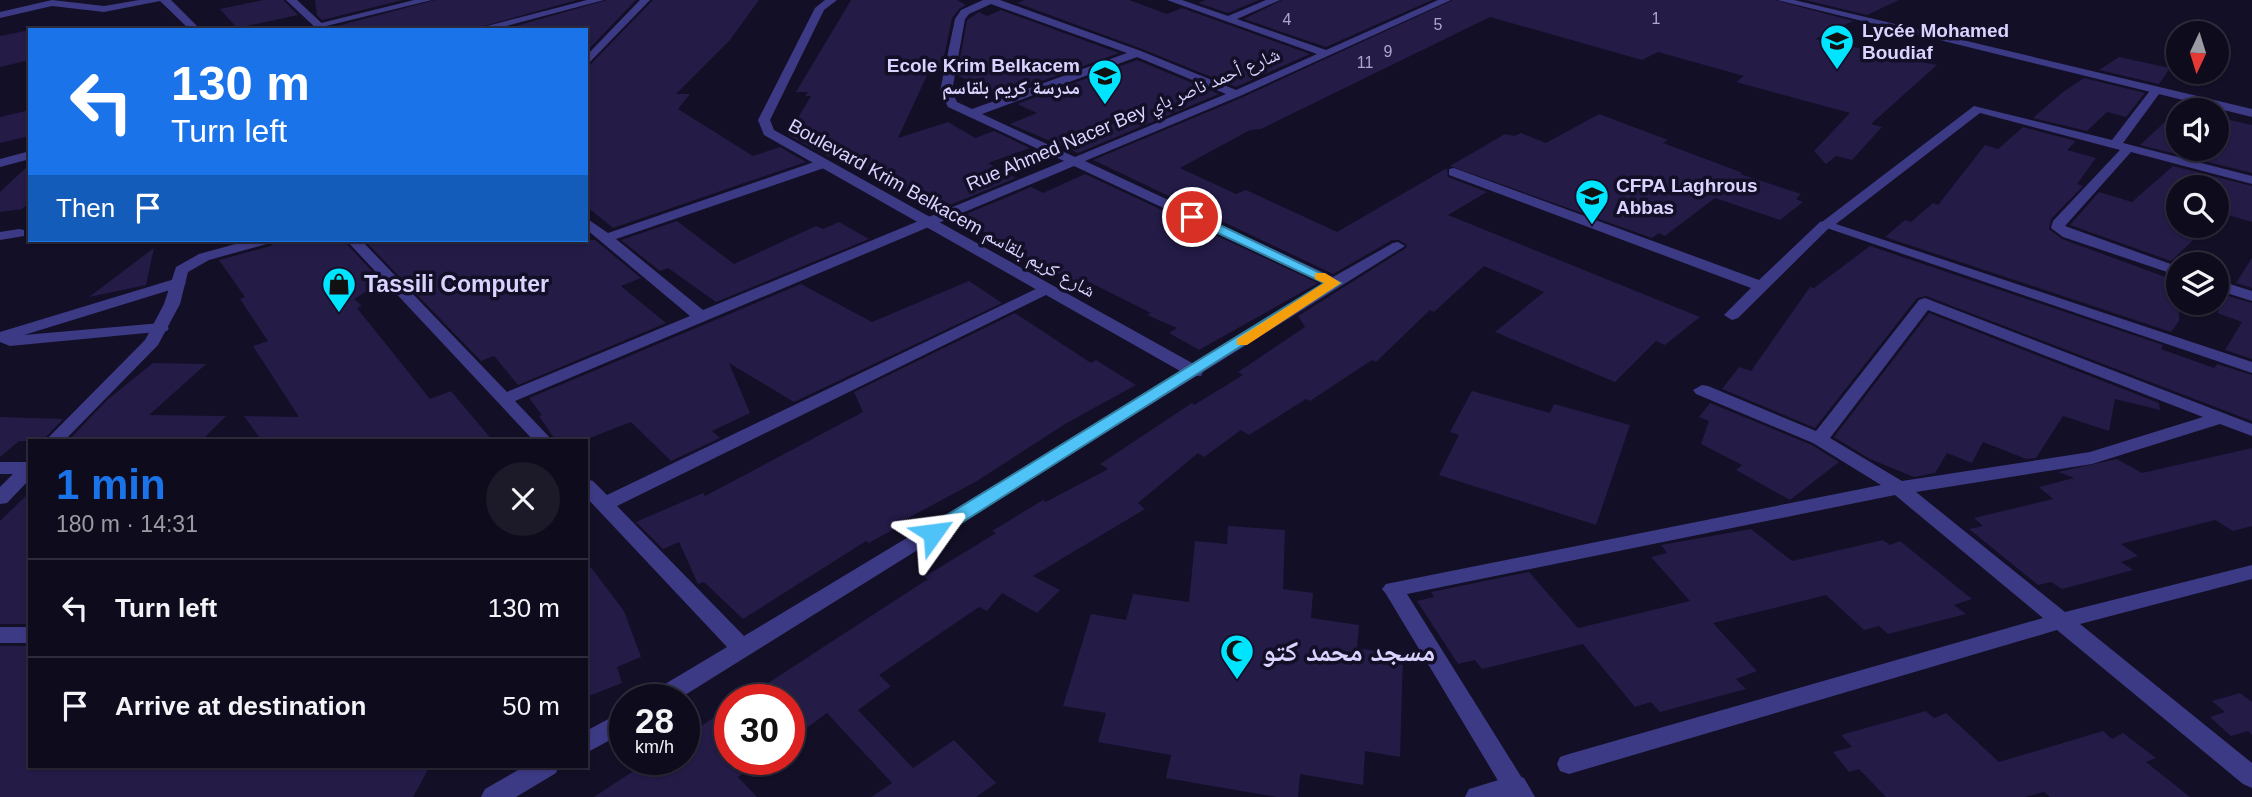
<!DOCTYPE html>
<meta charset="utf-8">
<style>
body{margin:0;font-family:Arial,"Noto Naskh Arabic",sans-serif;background:#1c1929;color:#f1f3f6;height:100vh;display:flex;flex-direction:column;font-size:26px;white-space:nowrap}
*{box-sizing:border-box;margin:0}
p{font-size:23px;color:#9b9ba3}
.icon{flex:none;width:38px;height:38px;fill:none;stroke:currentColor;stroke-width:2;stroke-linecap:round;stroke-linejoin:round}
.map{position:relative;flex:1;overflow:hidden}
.side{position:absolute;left:28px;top:439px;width:560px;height:329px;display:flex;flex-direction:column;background:#0e0b1c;border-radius:0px;box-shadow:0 2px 5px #0004,0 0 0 2px #2e2b3b}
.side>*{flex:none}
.top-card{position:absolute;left:28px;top:28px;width:560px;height:214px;border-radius:0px;box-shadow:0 2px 5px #0004,0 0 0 2px #2e2b3b;background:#1a73e8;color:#fff;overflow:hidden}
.needle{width:46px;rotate:184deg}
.tools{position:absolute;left:2166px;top:21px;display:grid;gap:14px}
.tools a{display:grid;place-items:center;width:63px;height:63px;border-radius:50%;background:#0e0b1c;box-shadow:0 2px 5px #0004,0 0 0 2px #2e2b3b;font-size:35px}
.speed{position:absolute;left:609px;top:684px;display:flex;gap:14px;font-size:35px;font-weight:700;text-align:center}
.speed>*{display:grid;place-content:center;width:91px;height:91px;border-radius:50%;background:#0e0b1c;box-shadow:0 2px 5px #0004,0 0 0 2px #2e2b3b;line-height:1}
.speed small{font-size:18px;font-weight:400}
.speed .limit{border:10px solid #d22;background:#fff;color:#111}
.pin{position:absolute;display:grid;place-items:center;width:60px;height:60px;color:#fff;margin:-30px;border:4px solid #fff;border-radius:50%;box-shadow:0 2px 7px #0007}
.me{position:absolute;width:77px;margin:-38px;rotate:59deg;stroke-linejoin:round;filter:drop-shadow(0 0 5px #0008)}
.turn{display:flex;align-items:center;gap:24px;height:147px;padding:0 28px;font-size:32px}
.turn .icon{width:91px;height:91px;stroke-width:2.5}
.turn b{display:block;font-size:49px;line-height:60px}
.then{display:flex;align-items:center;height:66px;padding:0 28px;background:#0003;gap:14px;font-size:26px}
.round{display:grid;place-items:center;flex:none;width:74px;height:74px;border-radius:37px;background:#1c1929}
.head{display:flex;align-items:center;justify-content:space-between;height:119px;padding:0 28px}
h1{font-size:42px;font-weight:800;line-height:52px;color:#1a73e8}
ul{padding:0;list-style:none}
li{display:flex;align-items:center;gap:21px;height:98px;padding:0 28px;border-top:2px solid #2e2b3b}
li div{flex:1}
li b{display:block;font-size:26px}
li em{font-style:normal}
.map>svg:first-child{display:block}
</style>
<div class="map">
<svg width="2252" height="797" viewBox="0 0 2252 797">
<rect width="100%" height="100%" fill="#130f26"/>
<g fill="#241b47">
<polygon points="263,0 283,0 298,15 237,28 220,9"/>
<polygon points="315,0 403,0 322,20 317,15"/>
<polygon points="435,0 577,0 470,30 330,28"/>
<polygon points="607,0 636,0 586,52 586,30 502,30"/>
<polygon points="653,0 759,0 730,40 676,94 690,94 678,109 753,156 780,147 806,162 613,228 586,206 586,69"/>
<polygon points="851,0 957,0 966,5 959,9 952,18 941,71 929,71 898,138 948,122 975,138 994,131 1030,148 988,163 1016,178 940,209 874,171 827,156 788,135 811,96 805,96 808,92 796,92"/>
<polygon points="1024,0 1129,0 1167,14 1182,8 1310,54 1236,87 1142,49 1017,3"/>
<polygon points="1206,0 1259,0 1228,13 1198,3"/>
<polygon points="1282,0 1432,0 1326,47 1244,19"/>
<polygon points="1453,0 1774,0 1853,21 1815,39 1937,65 1871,124 1882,127 1852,160 1836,156 1826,164 1814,151 1850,113 1736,82 1744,76 1658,52 1642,60 1490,17 1261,129 1250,130 1180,168 1236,194 1246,190 1337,232 1447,168 1448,177 1487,192 1448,215 1700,317 1665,345 1656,341 1615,382 1495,332 1544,292 1484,266 1434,312 1430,310 1376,362 1372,360 1310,401 1306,399 1249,435 1241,430 1204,457 1198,453 1138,503 1145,509 1033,576 1060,590 1037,613 1002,593 987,611 979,607 879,675 891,686 858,710 913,768 954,740 996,783 976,797 871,797 892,783 827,713 789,741 789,700 742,700 928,579 924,577 996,533 992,531 1043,500 1046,502 1108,469 1100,464 1192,403 1194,405 1243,375 1238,372 1305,327 1298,316 1406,248 1407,245 1399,240 1392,240 1333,274 1093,160 1241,98"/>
<polygon points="1805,0 1899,0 1867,15"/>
<polygon points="1001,10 1119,53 1000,96 957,75 967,20 979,12 987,16"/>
<polygon points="30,30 30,60 0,67 0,36"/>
<polygon points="2119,57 2170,68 2159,84 2099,70"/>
<polygon points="1137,60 1219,94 1078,153 1010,124 1037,113 1017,104"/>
<polygon points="2084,78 2145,93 2126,117 2107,112 2087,131 2033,118 2063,92"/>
<polygon points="30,110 30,136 0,143 0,117"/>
<polygon points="1599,114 1668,140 1663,143 1743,173 1740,174 1801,194 1796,199 1803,202 1780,220 1715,198 1665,236 1659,233 1652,238 1450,166 1505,134 1514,136 1521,133 1546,143"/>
<polygon points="2217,117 2252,125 2252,173 2140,145 2166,121 2179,124 2179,149 2217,149"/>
<polygon points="2023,127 2076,141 2067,150 2096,158 2077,184 2083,186 2051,219 2049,229 2062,239 2179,282 2179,321 2171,332 1885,237 1905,220 1911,222 1933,203 1938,205 1985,145 1998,149"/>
<polygon points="30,164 30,202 22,209 0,212 0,192"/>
<polygon points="2173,166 2252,186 2252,222 2221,213 2217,217 2217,187 2179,187 2179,226 2208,226 2171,261 2070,225 2099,192 2132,202"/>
<polygon points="1085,174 1318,283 1199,350 1169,333 1177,328 1147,315 1151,313 1083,279 1077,283 1035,262 959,217 1031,187 1043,193"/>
<polygon points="677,221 734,264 816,226 823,229 839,222 869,239 716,302 668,268 660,271 621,240"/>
<polygon points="275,240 343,240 382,282 354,299 362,306 357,308 430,399 451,391 493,441 262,441 244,416 299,417 253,346 268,341 240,299 245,297 219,260 271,246"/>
<polygon points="364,240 595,240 641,278 621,286 666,323 518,385 494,356 481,361"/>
<polygon points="1870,246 2163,345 2161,349 2214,368 2217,364 2252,375 2252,421 1926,296 1917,298 1815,428 1722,389 1739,367 1751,371 1810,287 1814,288"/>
<polygon points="154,248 146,285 89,297"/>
<polygon points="2252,258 2252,288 2236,283"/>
<polygon points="969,281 1002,303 794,402 729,363 750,413 712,431 720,438 671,461 631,422 582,441 570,438 556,441 539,416 542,415 529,398 801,284 872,322"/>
<polygon points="2228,296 2252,303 2252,359 2225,350 2242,322 2217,313"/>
<polygon points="1015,313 1091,363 1096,360 1136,385 1065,424 977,481 901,522 903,524 869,543 866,541 743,619 704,582 698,584 679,542 663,549 636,522 703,493 705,496 863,412 854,392"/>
<polygon points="1929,313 2159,403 2160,410 2115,399 2109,431 2063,416 2036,458 2026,459 1983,442 1972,463 1947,453 1935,473 1914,477 1870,459 1834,437"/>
<polygon points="153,363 206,364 149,415 226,416 201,441 68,441 107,400"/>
<polygon points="1472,391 1550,413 1554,404 1630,425 1596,525 1439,475 1459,435 1450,432"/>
<polygon points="1710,403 1812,445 1839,462 1790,500 1736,470 1742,465 1701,444 1709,421 1699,417"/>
<polygon points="0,417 63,419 42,441 19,441 0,457"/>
<polygon points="2252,448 2252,526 2233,531 2215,520 2121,544 2138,556 2121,562 2133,570 2062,589 2051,582 2038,585 1969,529 1983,526 1974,518 2053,499 2039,487 2074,478 2058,472 2117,459 2142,473"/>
<polygon points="30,492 30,624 0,624 0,521"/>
<polygon points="1228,526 1285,530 1283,589 1313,593 1311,618 1359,625 1357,648 1403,655 1400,757 1365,751 1363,785 1300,774 1298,797 1277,797 1166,778 1171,755 1098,742 1106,713 1063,706 1091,614 1126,620 1133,594 1189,602 1195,541 1227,544"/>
<polygon points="1751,529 1792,561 1883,540 1890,545 1900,541 1972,599 1954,605 1966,614 1888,634 1879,626 1864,630 1826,595 1713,623 1757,671 1736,679 1746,689 1660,712 1651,702 1635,707 1583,644 1482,669 1475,660 1458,664 1417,601 1434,597 1431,592 1529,572 1578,628 1690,601 1651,557 1667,553 1661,545"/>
<polygon points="586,561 624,611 641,657 617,667 622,683 586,697"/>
<polygon points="0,646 30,646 30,766 430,766 413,797 0,797"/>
<polygon points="2240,693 2252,702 2252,735 2248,731 2231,736 2210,717 2225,712 2212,701"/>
<polygon points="730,707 730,760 763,760 738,777 757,797 594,797 650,760 684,760 684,737"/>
<polygon points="1926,711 1934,718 1946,713 1999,762 2103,731 2112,739 2123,733 2156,758 2146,762 2190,797 2050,797 2044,792 2025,797 1886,797 1859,769 1849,772 1833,752 1852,747 1841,735"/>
</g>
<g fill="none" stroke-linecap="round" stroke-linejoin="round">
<g fill="#3d3a85" fill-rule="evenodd">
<polygon points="52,0 104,6 139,0 171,0 201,30 190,30 160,1 104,12 52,6 0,18 0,12"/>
<polygon points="30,151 30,159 0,167 0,159"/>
<polygon points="1454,168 1759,280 1820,222 1825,221 1832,225 1738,318 1732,320 1724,315 1751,288 1449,175 1449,169"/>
<polygon points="19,229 24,230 24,236 0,240 0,232"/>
</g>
<g fill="#3d3a85" fill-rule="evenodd">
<polygon points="414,0 432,0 318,28 313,25"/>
<polygon points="587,0 604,0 491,30 472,30"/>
<polygon points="640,0 650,0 586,66 586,56"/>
<path d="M983 0H1000L1141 51 1236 90 1317 54 1167 0H1182L1228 16 1266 0H1280L1237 19 1326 50 1438 0H1451L1240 96 1085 161 1333 277 1393 243 1398 242 1405 246 677 700H646L650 693 727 647 586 497V479L593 481 607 495 1042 286H1052L1055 289 1052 292 617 506 744 636 1189 368 1323 283 1074 166 515 401 553 441H534L346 240H361L507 392 690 316 586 229V218L608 233 817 161H827V167L616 239 703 310 1064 161 948 107 940 91 955 19 961 10ZM991 4 1127 53 972 109 957 102 952 91 965 19 969 14ZM1137 57 1226 94 1075 157 982 114Z"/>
<polygon points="2152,88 2162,90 2123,143 2252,176 2252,184 2131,152 2065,226 2179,267 2179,276 2063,237 2051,228 2053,221 2120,150 1980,113 1836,224 2252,362 2252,373 1818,225 1974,106 2112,140"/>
<polygon points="178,278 186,283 183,286 24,335 161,323 169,328 167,331 10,346 0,342 0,332"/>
<polygon points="2217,280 2252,291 2252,301 2217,290"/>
<path d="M1925 298 2252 424V436L2220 424 2092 464 1916 492 2065 612 2252 565V579L2080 624 2252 763V788L2243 784 2057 630 1569 774 1560 771 1557 764 1560 757 1569 754 2043 618 1895 495 1407 594 1527 786 1524 794 1515 797 1506 794 1386 594 1382 589 1386 584 1881 485 1813 443 1696 394 1693 390 1702 385 1708 386 1816 431 1919 300ZM1928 310 2203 417 2090 452 1902 481 1830 438Z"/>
<rect x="0" y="462" width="30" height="12"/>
<rect x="0" y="627" width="30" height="16"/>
<polygon points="625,710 625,732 586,753 586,731"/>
<polygon points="525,766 559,766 556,773 516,797 481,797 485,789"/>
</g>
<g fill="#3d3a85" fill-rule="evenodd">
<polygon points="286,0 297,0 329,30 318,30"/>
<polygon points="825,0 837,0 824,10 770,120 774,130 1201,368 1203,372 1201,376 1189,376 764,135 758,120 815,8"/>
<polygon points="1777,0 1794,0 2252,109 2252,117"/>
<polygon points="250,240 272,240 270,243 209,260 188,272 180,304 158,345 64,441 45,441 145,340 164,304 176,267 199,254"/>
<polygon points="30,462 30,479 7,503 0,504 0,487 23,464"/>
<polygon points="1515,775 1524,778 1535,797 1465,797 1469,789"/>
</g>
</g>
<polygon fill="#4fc3f7" stroke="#337fa1" stroke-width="2" points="1188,214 1197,214 1341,283 939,537 926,537 924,533 926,528 1324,283 1188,219"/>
<polygon fill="#f59e0b" points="1315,273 1325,273 1341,283 1247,345 1237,345 1237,339 1324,283 1315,279"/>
<defs>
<g id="school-pin" transform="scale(1.75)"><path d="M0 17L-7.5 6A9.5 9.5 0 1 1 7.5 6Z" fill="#00e5ff" stroke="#130f26"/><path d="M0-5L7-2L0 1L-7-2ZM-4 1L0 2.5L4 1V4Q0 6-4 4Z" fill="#111"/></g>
<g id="university-pin" transform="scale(1.75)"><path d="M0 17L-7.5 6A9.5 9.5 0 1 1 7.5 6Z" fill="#00e5ff" stroke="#130f26"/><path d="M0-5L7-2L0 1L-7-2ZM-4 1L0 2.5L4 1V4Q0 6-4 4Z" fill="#111"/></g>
<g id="shop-pin" transform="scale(1.75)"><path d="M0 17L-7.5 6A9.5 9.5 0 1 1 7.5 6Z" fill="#00e5ff" stroke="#130f26"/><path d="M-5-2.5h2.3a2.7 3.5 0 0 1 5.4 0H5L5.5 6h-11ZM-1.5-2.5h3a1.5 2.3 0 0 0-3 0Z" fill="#111"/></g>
<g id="mosque-pin" transform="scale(1.75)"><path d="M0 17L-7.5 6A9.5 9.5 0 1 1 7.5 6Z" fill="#00e5ff" stroke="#130f26"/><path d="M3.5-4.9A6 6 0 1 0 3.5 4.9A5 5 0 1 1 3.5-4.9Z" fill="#111"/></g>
</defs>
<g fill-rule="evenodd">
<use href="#school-pin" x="1837" y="41"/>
<use href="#school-pin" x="1105" y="76"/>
<use href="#university-pin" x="1592" y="196"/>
<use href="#shop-pin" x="339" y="284"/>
<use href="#mosque-pin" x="1237" y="651"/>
</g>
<g text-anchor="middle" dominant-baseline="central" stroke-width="7" stroke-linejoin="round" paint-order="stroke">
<g font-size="16" fill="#aca6d1">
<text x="1656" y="18">1</text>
<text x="1287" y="19">4</text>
<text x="1438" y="24">5</text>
<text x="1388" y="51">9</text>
<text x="1365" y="62">11</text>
</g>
<g font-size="19" font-weight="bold" fill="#d9d4ff" stroke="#130f26" text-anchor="start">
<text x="1862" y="30">Lycée Mohamed<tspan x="1862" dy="22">Boudiaf</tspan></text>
<text x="1080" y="65" text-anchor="end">Ecole Krim Belkacem<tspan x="1080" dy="22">مدرسة كريم بلقاسم</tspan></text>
<text x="1616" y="185">CFPA Laghrous<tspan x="1616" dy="22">Abbas</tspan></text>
</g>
<g font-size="19" fill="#d9d4ff" stroke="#130f26">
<text transform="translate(1123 119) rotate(-23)">Rue Ahmed Nacer Bey شارع أحمد ناصر باي</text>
<text transform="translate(942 208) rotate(29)">Boulevard Krim Belkacem شارع كريم بلقاسم</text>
</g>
<g font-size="23" font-weight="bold" fill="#d9d4ff" stroke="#130f26" text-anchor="start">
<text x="364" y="284">Tassili Computer</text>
</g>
<g font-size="28" font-weight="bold" fill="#d9d4ff" stroke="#130f26" text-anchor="start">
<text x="1262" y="651">مسجد محمد كتو</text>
</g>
</g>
</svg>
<div class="tools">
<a><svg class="needle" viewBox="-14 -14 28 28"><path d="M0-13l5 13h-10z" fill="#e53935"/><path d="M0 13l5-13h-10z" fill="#9b9ba3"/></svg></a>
<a><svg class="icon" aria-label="sound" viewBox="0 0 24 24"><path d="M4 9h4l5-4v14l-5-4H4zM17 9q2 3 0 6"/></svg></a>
<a><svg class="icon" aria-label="search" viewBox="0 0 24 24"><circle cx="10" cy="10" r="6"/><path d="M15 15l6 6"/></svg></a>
<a><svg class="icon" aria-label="layers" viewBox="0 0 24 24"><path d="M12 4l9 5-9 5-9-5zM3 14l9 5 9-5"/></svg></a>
</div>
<div class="speed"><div>28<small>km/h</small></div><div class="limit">30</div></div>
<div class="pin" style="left:1192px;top:217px;background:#d93025"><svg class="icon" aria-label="arrive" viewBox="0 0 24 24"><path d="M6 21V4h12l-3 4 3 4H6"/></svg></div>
<svg class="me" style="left:933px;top:533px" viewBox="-20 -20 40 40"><path d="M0-17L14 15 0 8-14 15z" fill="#4fc3f7" stroke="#fff" stroke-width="4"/></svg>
<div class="top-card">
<div class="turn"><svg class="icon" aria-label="left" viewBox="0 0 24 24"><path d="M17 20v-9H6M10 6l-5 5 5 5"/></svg><div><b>130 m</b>Turn left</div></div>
<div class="then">Then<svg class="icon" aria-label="arrive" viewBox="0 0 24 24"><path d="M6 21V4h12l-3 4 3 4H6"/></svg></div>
</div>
<section class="side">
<div class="head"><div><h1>1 min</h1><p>180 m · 14:31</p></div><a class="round"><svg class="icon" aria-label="close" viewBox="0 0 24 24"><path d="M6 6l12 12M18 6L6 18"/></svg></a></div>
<ul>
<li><svg class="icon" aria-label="left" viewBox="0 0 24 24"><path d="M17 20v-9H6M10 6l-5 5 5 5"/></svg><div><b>Turn left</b></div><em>130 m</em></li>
<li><svg class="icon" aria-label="arrive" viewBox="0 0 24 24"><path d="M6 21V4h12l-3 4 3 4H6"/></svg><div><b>Arrive at destination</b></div><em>50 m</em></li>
</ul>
</section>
</div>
